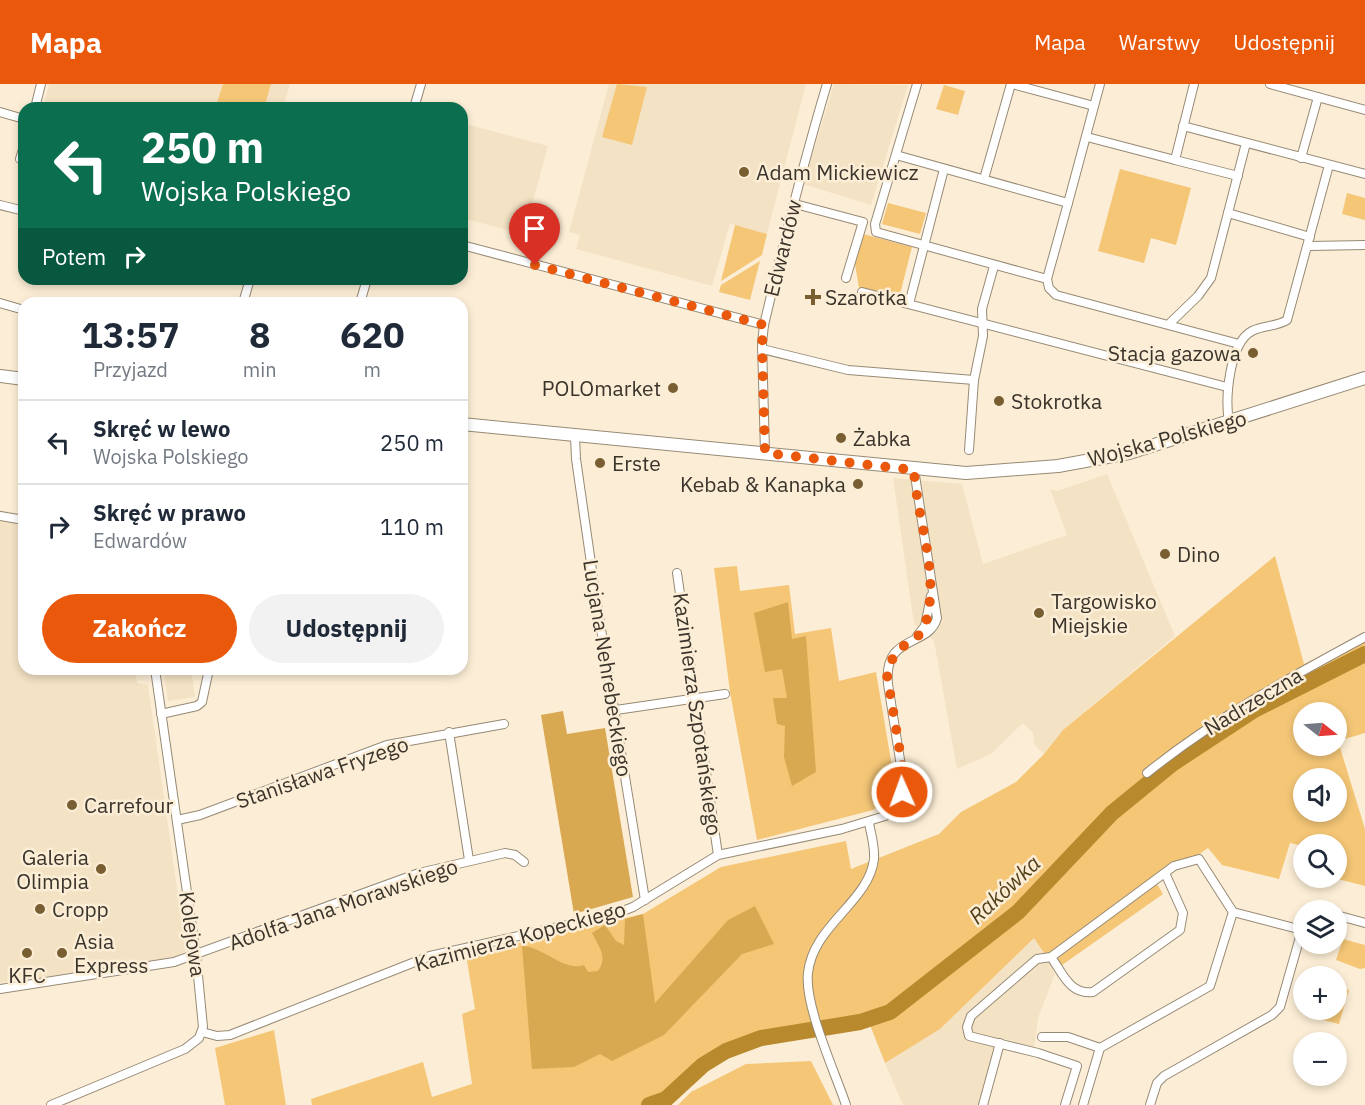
<!DOCTYPE html>
<html lang="pl">
<meta charset="utf-8">
<style>
body{margin:0;font-family:"IBM Plex Sans",sans-serif;background:#f2f2f3;color:#1f2937;height:100vh;display:flex;flex-direction:column;font-size:22px;white-space:nowrap}
*{box-sizing:border-box;margin:0}
p{font-size:20px;color:#747a83}
.icon{flex:none;width:33px;height:33px;fill:none;stroke:currentColor;stroke-width:2;stroke-linecap:round;stroke-linejoin:round}
.map{position:relative;flex:1;overflow:hidden}
.panel{position:absolute;left:18px;top:213px;width:450px;height:378px;display:flex;flex-direction:column;background:#fff;border-radius:18px;box-shadow:0 3px 9px #0003}
.panel>*{flex:none}
.top-card{position:absolute;left:18px;top:18px;width:450px;height:183px;border-radius:18px;box-shadow:0 3px 9px #0003;background:#0b6e4f;color:#fff;overflow:hidden}
.needle{width:39px;rotate:107deg}
.buttons{position:absolute;left:1293px;top:618px;display:grid;gap:12px}
.buttons a{display:grid;place-items:center;width:54px;height:54px;border-radius:50%;background:#fff;box-shadow:0 3px 9px #0003;font-size:30px}
.pin{position:absolute;display:grid;place-items:center;width:51px;height:51px;color:#fff;margin:-62px -26px;border-radius:50% 50% 50% 0;rotate:-45deg;box-shadow:0 0 6px #0007}
.pin .icon{rotate:45deg}
.me{position:absolute;width:66px;margin:-33px;rotate:358deg;stroke-linejoin:round;filter:drop-shadow(0 0 4px #0008)}
.turn{display:flex;align-items:center;gap:21px;height:126px;padding:0 24px;font-size:27px}
.turn .icon{width:78px;height:78px;stroke-width:2.5}
.turn b{display:block;font-size:42px;line-height:51px}
.then{display:flex;align-items:center;height:57px;padding:0 24px;background:#0003;gap:12px;font-size:22px}
.eta{display:flex;justify-content:space-evenly;align-items:center;height:102px;text-align:center}
.eta b{font-size:36px;font-weight:700;line-height:42px}
.action{display:flex;gap:12px;margin-top:auto;padding:12px 24px}
.action a{flex:1;height:69px;border-radius:36px;background:#ea580c;color:#fff;font-size:24px;font-weight:700;line-height:69px;text-align:center}
.action a+a{background:#f2f2f3;color:#1f2937}
ul{padding:0;list-style:none}
li{display:flex;align-items:center;gap:18px;height:84px;padding:0 24px;border-top:2px solid #e0e1e3}
li div{flex:1}
li b{display:block;font-size:22px}
li em{font-style:normal}
header{display:flex;align-items:center;gap:36px;box-sizing:border-box;height:84px;padding:0 30px;background:#ea580c;color:#fff}
header strong{font-size:28px}
nav{display:flex;gap:33px;margin-inline-start:auto;font-size:21px}
.map>svg:first-child{display:block}
</style>
<header>
<strong>Mapa</strong>
<nav><a>Mapa</a><a>Warstwy</a><a>Udostępnij</a></nav>
</header>
<div class="map">
<svg width="1365" height="1021" viewBox="0 0 1365 1021">
<rect width="100%" height="100%" fill="#fceed6"/>
<g fill="#f4e2c4">
<polygon points="49,0 290,0 283,24 43,24"/>
<polygon points="609,0 806,0 767,150 730,140 712,202 576,165 580,151 569,148"/>
<polygon points="834,0 908,1 871,121 803,100"/>
<polygon points="462,39 548,62 524,150 462,134"/>
<polygon points="1107,390 1175,552 1063,646 1044,670 1034,660 1033,649 1023,639 991,670 957,685 934,557 914,540 893,394 962,400 983,480 1067,451 1050,405 1057,407"/>
<polygon points="0,426 24,431 24,585 135,585 137,599 148,601 186,867 168,876 0,899"/>
<polygon points="163,585 191,585 195,613 168,617"/>
<polygon points="1034,853 1055,890 1038,934 1034,964 1002,954 983,1021 903,1021 885,979 940,945"/>
</g>
<g fill="#f4c676" fill-rule="evenodd">
<polygon points="223,0 271,0 264,24 234,24 217,19"/>
<polygon points="617,0 647,3 632,61 602,53"/>
<polygon points="944,1 965,7 958,31 936,25"/>
<polygon points="1120,85 1191,104 1176,161 1151,154 1144,179 1098,167"/>
<polygon points="1347,109 1365,114 1365,136 1342,130"/>
<polygon points="888,119 926,129 920,150 882,140"/>
<polygon points="735,141 767,150 762,171 721,197"/>
<polygon points="863,150 912,163 899,214 859,204 855,180"/>
<polygon points="760,177 750,216 719,208 721,201"/>
<path d="M1275 472 1304 580 1365 550V649L1338 657 1365 745V802L1334 794H1336V760L1303 762 1290 759 1279 795 1222 781 1208 764 1157 800 1163 810 1055 886 1034 854 940 945 885 979 868 936C821 949 768 946 724 968 696 982 679 1011 649 1021H312L311 1015 423 978 432 1013 472 1000 462 930 475 925 466 871 643 830 721 783 846 757 851 785 939 750 961 728 1016 698 1044 670 1063 646ZM1304 628H1336V662H1304ZM1304 694H1336V728H1304Z"/>
<polygon points="737,482 740,507 789,501 795,550 831,544 839,597 876,588 894,694 890,713 873,726 757,756 730,608 714,484"/>
<polygon points="1343,855 1365,861 1365,884 1360,885 1336,876"/>
<polygon points="1337,903 1349,906 1339,940 1319,935 1322,926 1336,926"/>
<polygon points="274,946 286,1021 225,1021 215,964"/>
<polygon points="811,977 833,1021 678,1021 691,1008 746,980"/>
</g>
<g fill="#d9a951">
<polygon points="788,518 792,555 806,552 816,688 792,702 784,673 785,642 777,640 773,614 787,614 782,585 765,588 754,529"/>
<polygon points="563,627 567,650 605,644 633,813 574,830 541,631"/>
<path d="M755 822 774 860 742 870 664 951 612 977 600 970 574 983 532 985 522 862C543 862 563 888 584 881L588 888 598 887C608 873 599 863 592 849L605 841 616 857 624 861 625 835 643 830 655 919 728 836Z"/>
</g>
<g fill="none" stroke-linecap="round" stroke-linejoin="round">
<polyline stroke="#b8892d" stroke-width="16" points="649,1021 666,1015 703,981 726,967 761,954 860,938 890,928 1018,828 1112,729 1172,680 1254,626 1365,570"/>
<g stroke="#978a75" stroke-width="10">
<g id="street">
<polyline points="917,0 875,140 876,148 1047,195 1049,204 1056,211 1239,260"/>
<polyline points="1012,0 1094,22"/>
<polyline points="1270,0 1365,26"/>
<polyline points="35,24 41,0"/>
<polyline points="414,24 421,0"/>
<polyline points="0,28 24,35"/>
<polyline points="1183,42 1365,90"/>
<polyline points="1087,53 1175,76 1194,0"/>
<polyline points="1246,59 1228,129 1310,153"/>
<polyline points="896,71 1068,119 1100,0"/>
<polyline points="1301,74 1318,13"/>
<polyline points="20,75 24,62"/>
<polyline points="1175,76 1238,92"/>
<polyline points="984,95 1011,0"/>
<polyline points="795,120 863,138 846,194"/>
<polyline points="0,121 24,127"/>
<polyline points="462,161 764,241"/>
<polyline points="1309,162 1365,161"/>
<polyline points="1047,195 1068,119"/>
<polyline points="862,208 1227,303"/>
<polyline points="0,219 24,226"/>
<polyline points="243,219 250,195"/>
<polyline points="360,219 367,195"/>
<polyline points="909,220 944,85"/>
<polyline points="1169,240 1198,212 1211,194 1228,129"/>
<polyline points="762,265 848,286 974,296 983,252 982,225 994,182"/>
<path d="M1229 338C1225 315 1229 259 1252 247 1263 241 1276 243 1287 236L1329 81"/>
<polyline points="575,352 576,375 596,514 645,816"/>
<polyline points="969,366 974,296"/>
<path d="M765 369 762 259 764 241C783 160 803 80 827 0"/>
<polyline points="0,432 24,436"/>
<polyline points="677,489 718,771"/>
<polyline points="917,552 925,542 931,512"/>
<polyline points="616,626 725,610"/>
<polyline points="161,630 197,622 202,618 209,585"/>
<polyline points="449,648 469,776"/>
<path d="M1147 689C1214 635 1289 594 1365 553"/>
<polyline points="177,736 200,731 387,661 504,640"/>
<polyline points="1336,831 1365,839"/>
<path d="M1051 873C1063 890 1070 911 1093 908L1180 846 1183 829 1165 789"/>
<polyline points="0,905 174,878 419,789 505,769 515,771 524,778"/>
<path d="M202 948 217 952 230 951 430 872 615 830 633 823 718 771 842 745 885 732 896 720 904 701 888 600C883 549 929 564 937 534L914 385"/>
<polyline points="1042,953 1068,953 1100,964"/>
<polyline points="51,1021 185,965 199,954 203,943 196,871 155,585"/>
<path d="M846 1021C835 988 804 921 808 889 813 841 869 818 874 775 875 763 871 750 869 739"/>
<polyline points="983,1021 1000,959"/>
<polyline points="1065,1021 1077,982 1038,969 969,952 967,943 971,932 1037,875 1051,873 1174,782 1199,775 1233,828 1210,902 1100,964 1083,1021"/>
<polyline points="1150,1021 1157,999 1164,992 1272,931 1280,923 1302,846 1233,828"/>
</g>
</g>
<g stroke="#978a75" stroke-width="14">
<g id="secondary">
<polyline points="0,292 24,295"/>
<polyline points="462,340 966,389 1058,382 1129,369 1365,294"/>
</g>
</g>
<use href="#street" stroke="#fff" stroke-width="8"/>
<use href="#secondary" stroke="#fff" stroke-width="12"/>
</g>
<g fill="none" stroke-linecap="round" stroke-linejoin="round">
<path stroke="#ea580c" stroke-width="10" stroke-dasharray="0 18" d="M535 181 764 241 762 259 765 369 914 386C917 437 941 491 925 541 918 562 894 555 887 591L904 692 902 708"/>
</g>
<g fill="#785e30" stroke="#fceed6" stroke-width="2">
<circle cx="744" cy="88" r="6"/>
<path d="M810 204h6v6h6v6h-6v6h-6v-6h-6v-6h6z"/>
<circle cx="1253" cy="269" r="6"/>
<circle cx="673" cy="304" r="6"/>
<circle cx="999" cy="317" r="6"/>
<circle cx="841" cy="354" r="6"/>
<circle cx="600" cy="379" r="6"/>
<circle cx="858" cy="400" r="6"/>
<circle cx="1165" cy="470" r="6"/>
<circle cx="1039" cy="529" r="6"/>
<circle cx="72" cy="721" r="6"/>
<circle cx="101" cy="785" r="6"/>
<circle cx="40" cy="825" r="6"/>
<circle cx="27" cy="869" r="6"/>
<circle cx="62" cy="869" r="6"/>
</g>
<g text-anchor="middle" dominant-baseline="central" stroke-width="5" stroke-linejoin="round" paint-order="stroke">
<g font-size="21" fill="#3a342b" stroke="#fceed6" text-anchor="start">
<text x="756" y="88">Adam Mickiewicz</text>
<text x="825" y="213">Szarotka</text>
<text x="1241" y="269" text-anchor="end">Stacja gazowa</text>
<text x="661" y="304" text-anchor="end">POLOmarket</text>
<text x="1011" y="317">Stokrotka</text>
<text x="853" y="354">Żabka</text>
<text x="612" y="379">Erste</text>
<text x="846" y="400" text-anchor="end">Kebab &amp; Kanapka</text>
<text x="1177" y="470">Dino</text>
<text x="1051" y="517">Targowisko<tspan x="1051" dy="24">Miejskie</tspan></text>
<text x="84" y="721">Carrefour</text>
<text x="89" y="773" text-anchor="end">Galeria<tspan x="89" dy="24">Olimpia</tspan></text>
<text x="52" y="825">Cropp</text>
<text x="74" y="857">Asia<tspan x="74" dy="24">Express</tspan></text>
<text x="27" y="891" text-anchor="middle">KFC</text>
</g>
<g font-size="21" fill="#3a342b" stroke="#fceed6">
<text transform="translate(782 164) rotate(-76)">Edwardów</text>
<text transform="translate(1167 354) rotate(-15)">Wojska Polskiego</text>
<text transform="translate(608 584) rotate(81)">Lucjana Nehrebeckiego</text>
<text transform="translate(1253 617) rotate(-31)">Nadrzeczna</text>
<text transform="translate(698 630) rotate(82)">Kazimierza Szpotańskiego</text>
<text transform="translate(322 688) rotate(-19)">Stanisława Fryzego</text>
<text transform="translate(343 820) rotate(-19)">Adolfa Jana Morawskiego</text>
<text transform="translate(193 850) rotate(82)">Kolejowa</text>
<text transform="translate(520 852) rotate(-15)">Kazimierza Kopeckiego</text>
</g>
<g font-size="22" font-style="italic" fill="#55411c" stroke="#fceed6">
<text transform="translate(1004 805) rotate(-43)">Rakówka</text>
</g>
</g>
</svg>
<div class="buttons">
<a><svg class="needle" viewBox="-14 -14 28 28"><path d="M0-13l5 13h-10z" fill="#e53935"/><path d="M0 13l5-13h-10z" fill="#747a83"/></svg></a>
<a><svg class="icon" aria-label="sound" viewBox="0 0 24 24"><path d="M4 9h4l5-4v14l-5-4H4zM17 9q2 3 0 6"/></svg></a>
<a><svg class="icon" aria-label="search" viewBox="0 0 24 24"><circle cx="10" cy="10" r="6"/><path d="M15 15l6 6"/></svg></a>
<a><svg class="icon" aria-label="layers" viewBox="0 0 24 24"><path d="M12 4l9 5-9 5-9-5zM3 14l9 5 9-5"/></svg></a>
<a>+</a>
<a>−</a>
</div>
<div class="pin" style="left:535px;top:181px;background:#d93025"><svg class="icon" aria-label="arrive" viewBox="0 0 24 24"><path d="M6 21V4h12l-3 4 3 4H6"/></svg></div>
<svg class="me" style="left:902px;top:708px" viewBox="-20 -20 40 40"><circle r="17" fill="#ea580c" stroke="#fff" stroke-width="3"/><path d="M0-11L8 9 0 5-8 9z" fill="#fff"/></svg>
<div class="top-card">
<div class="turn"><svg class="icon" aria-label="left" viewBox="0 0 24 24"><path d="M17 20v-9H6M10 6l-5 5 5 5"/></svg><div><b>250 m</b>Wojska Polskiego</div></div>
<div class="then">Potem<svg class="icon" aria-label="right" viewBox="0 0 24 24"><path d="M7 20v-9h11M14 6l5 5-5 5"/></svg></div>
</div>
<section class="panel">
<div class="eta">
<div><b>13:57</b><p>Przyjazd</p></div>
<div><b>8</b><p>min</p></div>
<div><b>620</b><p>m</p></div>
</div>
<ul>
<li><svg class="icon" aria-label="left" viewBox="0 0 24 24"><path d="M17 20v-9H6M10 6l-5 5 5 5"/></svg><div><b>Skręć w lewo</b><p>Wojska Polskiego</p></div><em>250 m</em></li>
<li><svg class="icon" aria-label="right" viewBox="0 0 24 24"><path d="M7 20v-9h11M14 6l5 5-5 5"/></svg><div><b>Skręć w prawo</b><p>Edwardów</p></div><em>110 m</em></li>
</ul>
<div class="action"><a>Zakończ</a><a>Udostępnij</a></div>
</section>
</div>
